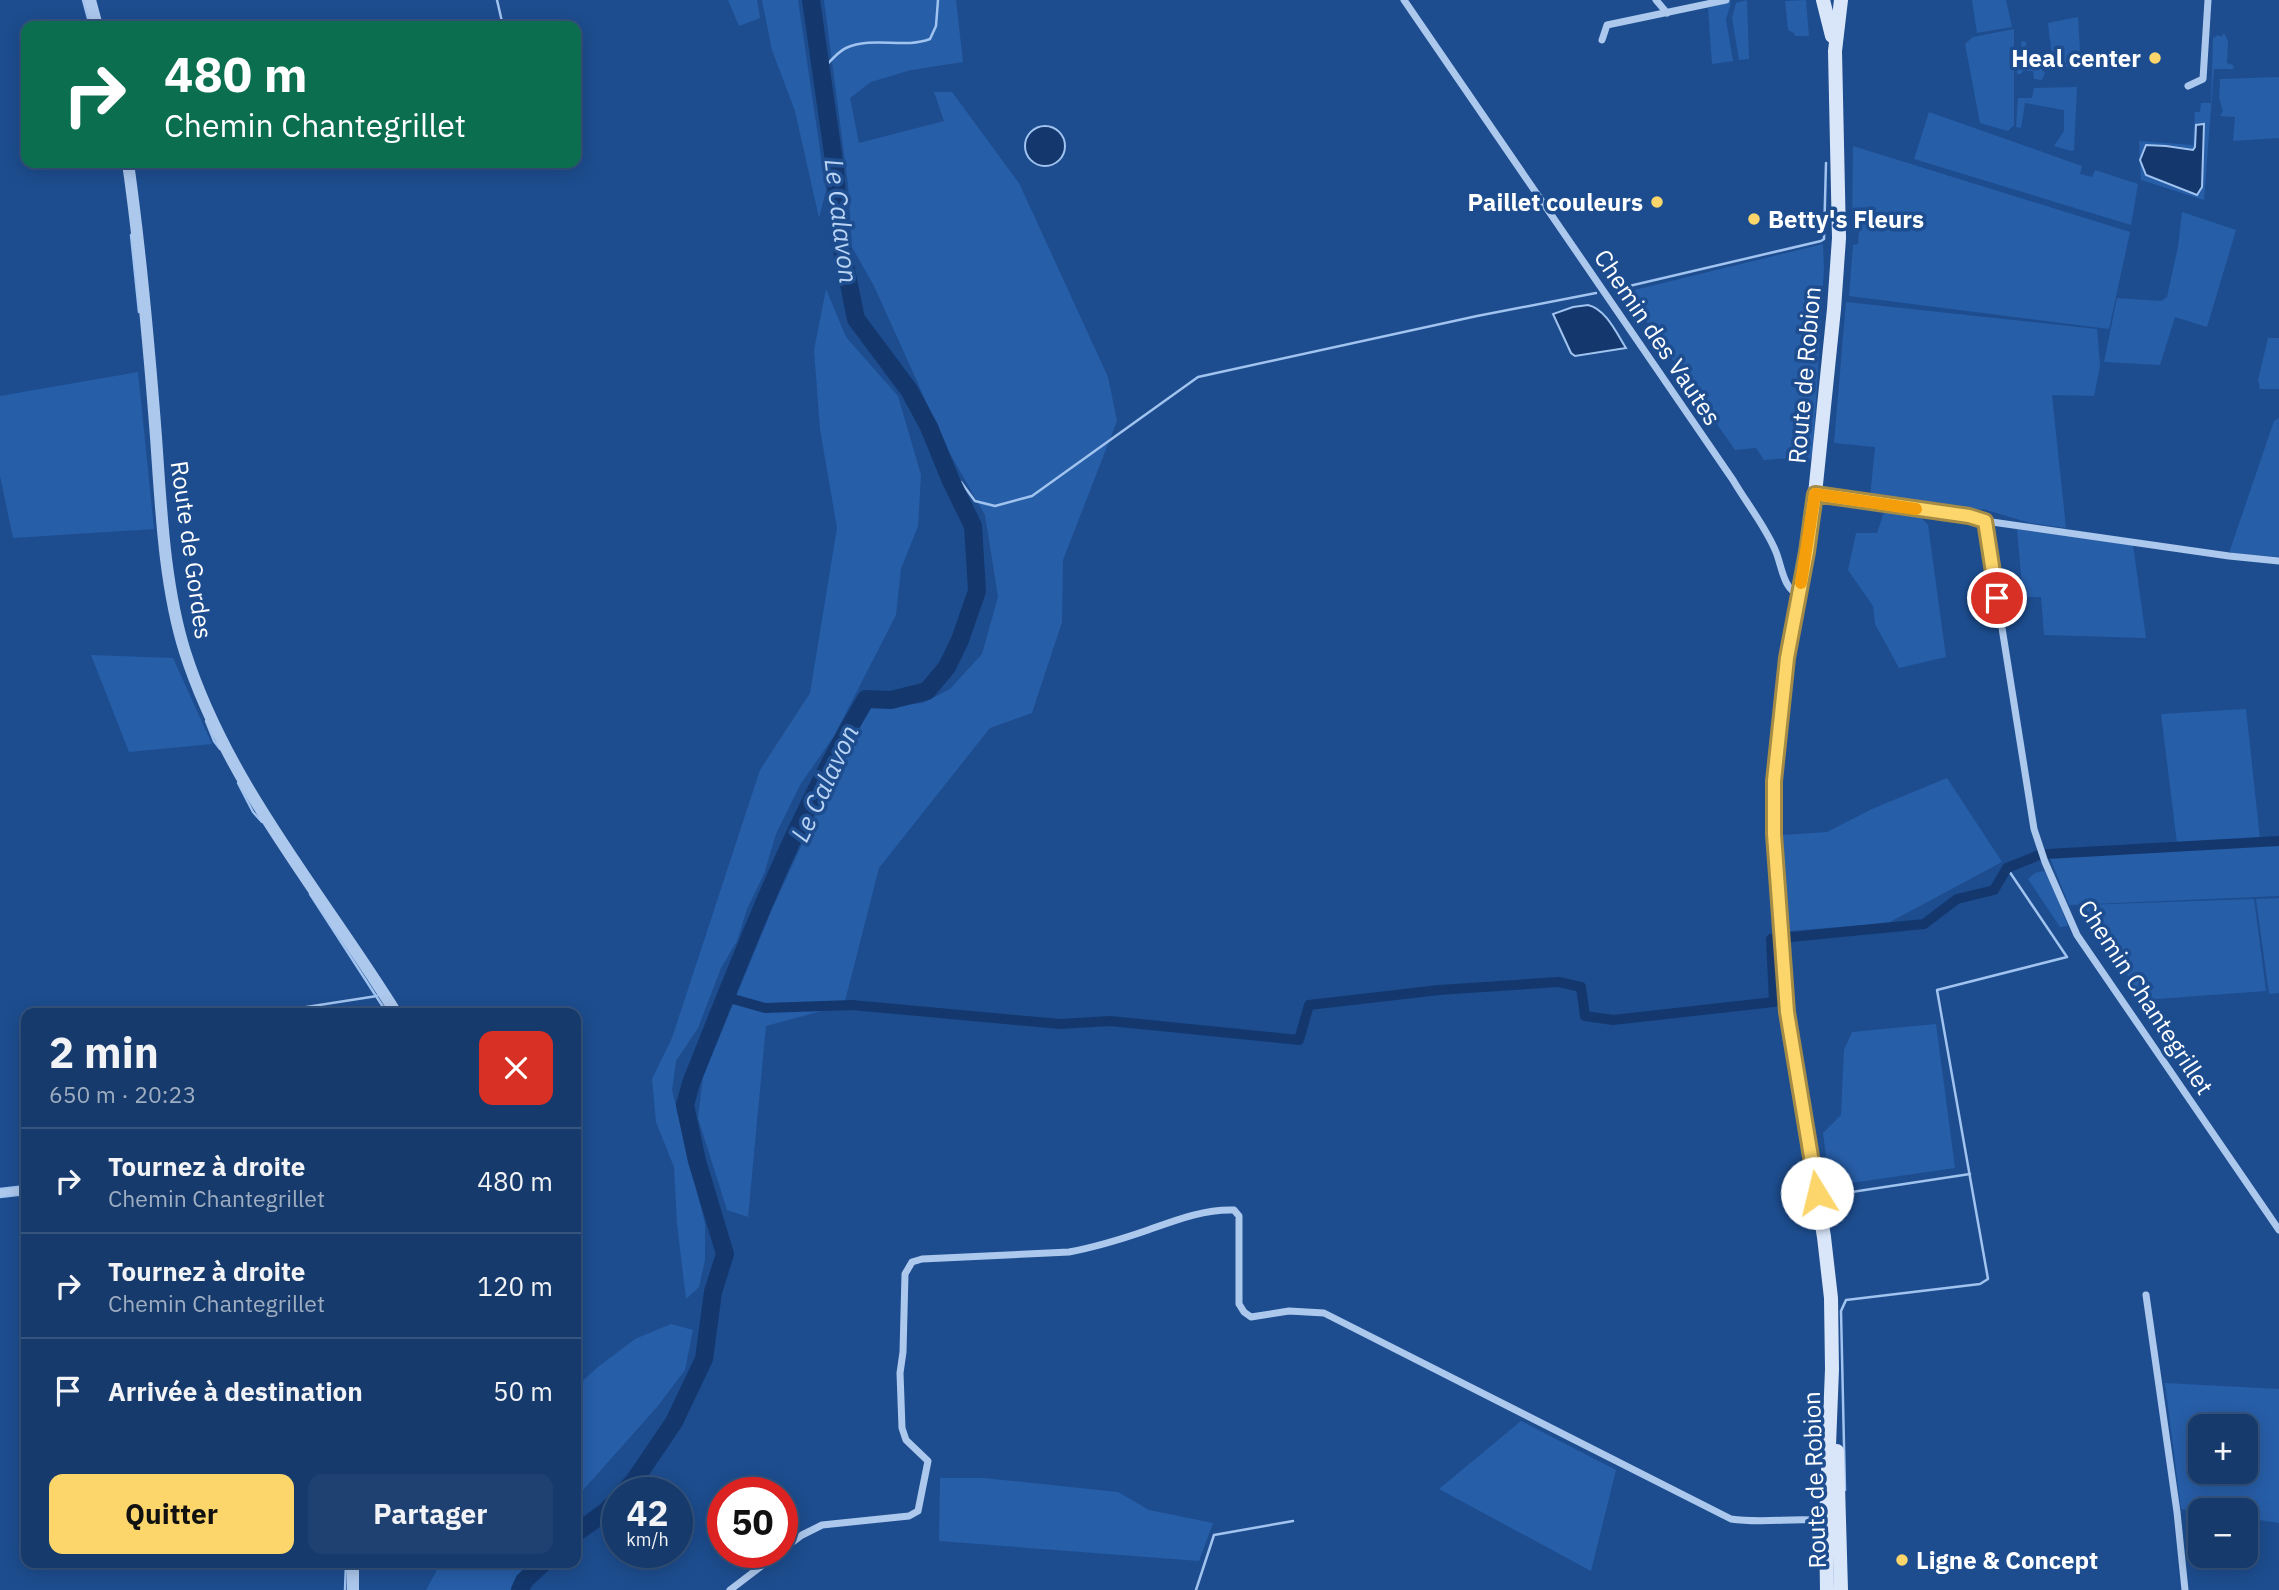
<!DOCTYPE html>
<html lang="fr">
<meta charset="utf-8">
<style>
body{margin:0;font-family:"IBM Plex Sans",sans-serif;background:#1f4171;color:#f1f3f6;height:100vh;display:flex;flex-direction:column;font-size:26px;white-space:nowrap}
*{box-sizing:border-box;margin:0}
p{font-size:23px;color:#9eadc1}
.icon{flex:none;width:38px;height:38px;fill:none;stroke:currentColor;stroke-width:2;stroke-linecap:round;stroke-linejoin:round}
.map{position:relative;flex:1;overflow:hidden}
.details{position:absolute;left:21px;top:1008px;width:560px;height:560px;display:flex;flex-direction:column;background:#163a6b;border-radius:14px;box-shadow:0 4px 18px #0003,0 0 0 2px #35547e}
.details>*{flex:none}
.top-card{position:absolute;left:21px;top:21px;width:560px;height:147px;border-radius:14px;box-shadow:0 4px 18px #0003,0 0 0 2px #35547e;background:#0b6e4f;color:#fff;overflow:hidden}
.tools{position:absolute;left:2188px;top:1414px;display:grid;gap:14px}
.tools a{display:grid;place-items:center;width:70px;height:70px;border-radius:14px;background:#163a6b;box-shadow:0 4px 18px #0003,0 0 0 2px #35547e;font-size:35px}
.speed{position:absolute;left:602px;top:1477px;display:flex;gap:14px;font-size:35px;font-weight:700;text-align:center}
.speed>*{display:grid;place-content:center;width:91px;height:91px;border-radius:50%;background:#163a6b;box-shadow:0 4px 18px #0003,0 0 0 2px #35547e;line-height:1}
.speed small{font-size:18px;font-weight:400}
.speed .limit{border:10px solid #d22;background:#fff;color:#111}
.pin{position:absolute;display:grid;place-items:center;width:60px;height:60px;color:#fff;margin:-30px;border:4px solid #fff;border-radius:50%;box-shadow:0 2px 7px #0007}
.me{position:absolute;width:77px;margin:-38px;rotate:351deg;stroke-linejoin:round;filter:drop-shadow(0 0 5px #0008)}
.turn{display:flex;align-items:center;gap:24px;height:147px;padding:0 28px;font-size:32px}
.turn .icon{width:91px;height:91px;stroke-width:2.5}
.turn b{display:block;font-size:49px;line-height:60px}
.round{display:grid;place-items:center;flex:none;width:74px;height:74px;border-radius:14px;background:#1f4171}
.headline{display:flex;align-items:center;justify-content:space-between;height:119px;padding:0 28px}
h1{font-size:42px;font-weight:700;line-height:52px}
.cta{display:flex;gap:14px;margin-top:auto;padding:14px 28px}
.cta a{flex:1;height:80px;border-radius:14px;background:#fcd66b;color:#111;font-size:28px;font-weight:700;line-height:80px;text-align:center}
.cta a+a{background:#1f4171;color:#f1f3f6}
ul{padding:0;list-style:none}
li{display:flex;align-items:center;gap:21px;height:105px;padding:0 28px;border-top:2px solid #35547e}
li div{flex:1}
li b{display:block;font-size:26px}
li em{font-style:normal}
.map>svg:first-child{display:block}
</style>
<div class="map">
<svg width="2279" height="1590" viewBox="0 0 2279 1590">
<rect width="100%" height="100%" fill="#1d4d8f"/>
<g fill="#275ea8" fill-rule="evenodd">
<polygon points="728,0 757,0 760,18 739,26"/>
<polygon points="762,0 798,0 826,191 819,218 795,111 772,50"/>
<polygon points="824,0 956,0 963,62 911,70 871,82 850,98 859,143 944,121 934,92 952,92 1019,183 1108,377 1117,421 1063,560 1062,622 1032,713 990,728 879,868 844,1005 766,1026 748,1217 727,1210 698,1118 703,1077 773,907 867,704 888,707 923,703 950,689 982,654 998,597 985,515 948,450 874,286 852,247 848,184"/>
<polygon points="1747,0 1749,59 1739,60 1732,18 1736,3"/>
<polygon points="1806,0 1809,36 1795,36 1794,33 1788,30 1785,1"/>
<polygon points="1972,0 2006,0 2012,27 1977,33"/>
<polygon points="1731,2 1726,20 1733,61 1712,64 1708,8"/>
<polygon points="2078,17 2080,51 2078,64 2071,67 2053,67 2048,23"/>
<polygon points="2014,29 2014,125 2008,131 1980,123 1965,44 1973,37"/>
<polygon points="2224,33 2228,41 2227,63 2233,65 2234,69 2214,69 2204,200 2141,180 2139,141 2193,145 2195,112 2200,112 2201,103 2211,103 2213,38 2218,35 2221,37"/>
<polygon points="2023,41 2026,42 2027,54 2045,58 2046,66 2040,67 2045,73 2042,80 2034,79 2033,71 2023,71 2021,74 2017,74 2017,57 2022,54 2021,42"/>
<polygon points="2279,77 2279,138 2233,141 2235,117 2220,116 2223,111 2219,98 2220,79"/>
<polygon points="2077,87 2074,150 2071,151 2054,146 2064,131 2064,110 2025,103 2021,128 2016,127 2018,98 2032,98 2034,88"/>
<polygon points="1929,112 2082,166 2080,174 2092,177 2095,170 2138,184 2131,225 1914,159"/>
<polygon points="1853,146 2130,232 2109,329 1849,296 1853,245 1858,244 1859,232 1852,230"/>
<polygon points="2182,212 2236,230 2207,327 2175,317 2160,365 2104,362 2117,298 2161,301 2167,297 2178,247"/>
<polygon points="1823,244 1824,268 1813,452 1808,465 1792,458 1764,460 1756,448 1735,450 1626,292"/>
<polygon points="826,289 846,337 898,396 921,475 918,526 901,569 896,615 834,736 800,785 776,834 764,874 747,909 737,941 721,968 698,1028 676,1061 672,1090 705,1224 705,1260 699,1287 686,1299 677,1224 674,1167 656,1122 652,1079 672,1038 760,770 810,693 837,528 820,429 814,350"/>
<polygon points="1846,302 2097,329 2100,366 2094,396 2052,395 2066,528 2030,523 1983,509 1965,512 1870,497 1875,447 1834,443"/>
<polygon points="2268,338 2279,338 2279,389 2260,389 2258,380"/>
<polygon points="138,372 154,529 13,538 0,476 0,396"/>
<polygon points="2279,418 2279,557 2229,553 2274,421"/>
<polygon points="1885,509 1918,514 1928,525 1946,657 1899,668 1875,624 1873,606 1848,570 1856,533 1877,533"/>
<polygon points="2017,529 2133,545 2146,638 2044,635 2041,597 2023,597"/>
<polygon points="91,655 173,658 212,744 129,752"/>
<polygon points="2246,709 2260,839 2177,843 2161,714"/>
<polygon points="1947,778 2002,862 1888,923 1790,931 1783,835 1827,832 1872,809"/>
<polygon points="2279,844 2279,896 2069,905 2050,858"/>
<polygon points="2044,871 2049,878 2068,926 2060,927 2028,879 2035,873"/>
<polygon points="2279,898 2279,993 2269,994 2256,899"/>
<polygon points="2254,899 2266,991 2143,1000 2083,905"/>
<polygon points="1936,1024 1955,1168 1830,1186 1823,1133 1841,1115 1844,1050 1852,1032"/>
<polygon points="671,1324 693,1330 685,1370 657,1407 576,1498 576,1387 598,1367 635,1339"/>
<path d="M2165 1383 2279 1389V1523L2245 1518V1510L2200 1512 2181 1509ZM2200 1426H2245V1472H2200Z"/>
<polygon points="1521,1421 1616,1470 1591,1571 1439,1489"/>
<polygon points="940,1478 984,1478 1118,1492 1149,1510 1213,1523 1199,1561 939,1541"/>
<polygon points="438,1563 526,1563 513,1590 426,1590 438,1568"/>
</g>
<g fill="#14386e" stroke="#a0c3ef" stroke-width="2">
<polygon points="2204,124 2202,187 2197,195 2146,175 2140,160 2146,145 2166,146 2193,150 2195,147 2196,125"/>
<circle cx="1045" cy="146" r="20"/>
<path d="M1588 305C1606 309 1617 334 1626 348L1575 356 1571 353 1553 314 1573 307Z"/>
</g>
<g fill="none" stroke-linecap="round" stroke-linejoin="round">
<g stroke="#a0c3ef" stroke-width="2.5">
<polyline points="83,0 90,26"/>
<polyline points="497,0 503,26"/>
<path d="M821 71C828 64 837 52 846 48 873 36 904 49 930 39L936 26 938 0"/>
<polyline points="131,235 139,312"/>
<polyline points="1625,287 1821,241 1824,239 1826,163"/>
<polyline points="951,481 961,482 975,501 995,506 1032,496 1198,377 1477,316 1596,293"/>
<polyline points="206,721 214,741 220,749"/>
<polyline points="238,783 253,812 262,822"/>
<polyline points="310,894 387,1013"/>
<polyline points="268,1013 377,996"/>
<polyline points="0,1189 26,1186"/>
<polyline points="1832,1195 1970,1174"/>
<polyline points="0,1197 26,1194"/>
<polyline points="1845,1490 1841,1311 1846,1300 1980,1284 1988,1279 1937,990 2067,957 2007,868"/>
<polyline points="345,1590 346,1563"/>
<polyline points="1196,1590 1214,1535 1293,1521"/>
</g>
<g stroke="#14386e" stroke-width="10">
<polyline points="2047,854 2279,841"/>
<polyline points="726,997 765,1008 852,1005 1060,1024 1110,1021 1299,1040 1309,1005 1439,990 1559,982 1581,987 1585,1016 1613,1020 1774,1002 1771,939 1924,924 1957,899 1994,890 2007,868 2039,855"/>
</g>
<g stroke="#14386e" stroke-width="18">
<path d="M623 1493 634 1481 674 1422 704 1359 713 1292 725 1254 697 1161 685 1105 691 1083C743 953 794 819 866 699L891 700 927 691 947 667 960 640 977 591 973 526 951 481 929 427 909 390 856 319 840 240 835 168 811 0"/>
<polyline points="576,1533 605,1512 618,1499"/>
<polyline points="520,1590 524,1581 543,1563"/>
</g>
<g stroke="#acc8ed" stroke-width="7">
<path d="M1404 0 1733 480C1747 504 1766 527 1776 552 1782 567 1783 588 1799 595"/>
<polyline points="1656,0 1667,13"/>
<polyline points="1602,40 1607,25 1726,0"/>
<polyline points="2188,86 2203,79 2208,0"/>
<polyline points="1815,494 1969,516 1985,521 2034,829 2045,862 2077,935 2279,1230"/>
<polyline points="1985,521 2229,556 2279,561"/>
<polyline points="0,1193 26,1190"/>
<polyline points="2146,1295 2177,1512 2185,1590"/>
<path d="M782 1550 802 1535 822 1525 909 1516 918 1511 928 1461 906 1440 902 1428 900 1373 903 1352 905 1274 912 1262 922 1259 1069 1252C1096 1247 1122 1239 1148 1230 1176 1220 1204 1209 1234 1210L1239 1216V1304L1244 1312 1251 1317 1289 1311 1324 1313 1731 1519C1763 1524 1795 1517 1828 1521"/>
<polyline points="730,1590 780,1552"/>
</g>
<g stroke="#acc8ed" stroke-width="12">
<polyline points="90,0 97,26"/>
<path d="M128 163C141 254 149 346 156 437 161 507 164 585 185 652 228 786 323 895 396 1013"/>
<polyline points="353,1563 353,1590"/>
</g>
<g stroke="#d9e6fa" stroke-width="14">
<polyline points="1823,0 1832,36"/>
<polyline points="1837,1451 1841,1590"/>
<polyline points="1827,1590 1826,1521 1832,1369 1831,1298 1824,1237 1787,1012 1774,834 1774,781 1781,702 1815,494 1834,309 1839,238 1835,51 1841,0"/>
</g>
</g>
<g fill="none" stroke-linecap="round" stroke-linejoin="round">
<g stroke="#a48b46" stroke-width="18">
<polyline id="route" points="1817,1193 1787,1012 1774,834 1774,781 1787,658 1807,552 1815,494 1969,516 1985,521 1997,598"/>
</g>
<use href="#route" stroke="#fcd66b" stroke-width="12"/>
<polyline stroke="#f59e0b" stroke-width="12" points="1801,583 1815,494 1916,509"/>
</g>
<g fill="#fcd66b" stroke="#1d4d8f" stroke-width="2.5">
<circle cx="2155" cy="58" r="7"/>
<circle cx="1657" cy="202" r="7"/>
<circle cx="1754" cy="219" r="7"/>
<circle cx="1902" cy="1560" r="7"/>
</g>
<g text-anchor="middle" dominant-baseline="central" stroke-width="7" stroke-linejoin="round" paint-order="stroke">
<g font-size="24" font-weight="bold" fill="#fff" stroke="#1d4d8f" text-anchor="end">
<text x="2141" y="58">Heal center</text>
<text x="1643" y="202">Paillet couleurs</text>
<text x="1768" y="219" text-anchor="start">Betty's Fleurs</text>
<text x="1916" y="1560" text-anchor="start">Ligne &amp; Concept</text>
</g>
<g font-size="24" fill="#fff" stroke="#1d4d8f">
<text transform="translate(1658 337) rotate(56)">Chemin des Vautes</text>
<text transform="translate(1804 375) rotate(-85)">Route de Robion</text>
<text transform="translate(192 550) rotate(82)">Route de Gordes</text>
<text transform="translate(2146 997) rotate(57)">Chemin Chantegrillet</text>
<text transform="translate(1814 1480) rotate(-92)">Route de Robion</text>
</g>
<g font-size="26" font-style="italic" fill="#b8d3f4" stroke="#1d4d8f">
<text transform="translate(842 221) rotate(83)">Le Calavon</text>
<text transform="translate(824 783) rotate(-65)">Le Calavon</text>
</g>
</g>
</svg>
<div class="tools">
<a>+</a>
<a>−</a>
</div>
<div class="speed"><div>42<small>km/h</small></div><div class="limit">50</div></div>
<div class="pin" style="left:1997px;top:598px;background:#d93025"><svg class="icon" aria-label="arrive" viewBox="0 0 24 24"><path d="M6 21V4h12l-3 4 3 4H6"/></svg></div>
<svg class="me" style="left:1817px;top:1193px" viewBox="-20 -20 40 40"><circle r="19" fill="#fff"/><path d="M0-13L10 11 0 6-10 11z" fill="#fcd66b"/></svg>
<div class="top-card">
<div class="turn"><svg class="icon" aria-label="right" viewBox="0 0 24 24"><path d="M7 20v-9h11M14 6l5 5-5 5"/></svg><div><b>480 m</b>Chemin Chantegrillet</div></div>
</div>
<section class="details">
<div class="headline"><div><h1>2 min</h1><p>650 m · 20:23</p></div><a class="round" style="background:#d93025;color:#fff"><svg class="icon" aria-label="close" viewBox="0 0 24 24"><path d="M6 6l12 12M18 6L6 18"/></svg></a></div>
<ul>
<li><svg class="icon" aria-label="right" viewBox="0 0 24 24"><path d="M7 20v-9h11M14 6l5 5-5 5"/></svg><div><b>Tournez à droite</b><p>Chemin Chantegrillet</p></div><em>480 m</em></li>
<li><svg class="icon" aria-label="right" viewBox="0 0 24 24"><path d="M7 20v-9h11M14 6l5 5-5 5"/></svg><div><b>Tournez à droite</b><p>Chemin Chantegrillet</p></div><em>120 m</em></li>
<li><svg class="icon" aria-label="arrive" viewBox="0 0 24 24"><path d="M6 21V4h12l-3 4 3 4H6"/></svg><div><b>Arrivée à destination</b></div><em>50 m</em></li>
</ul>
<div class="cta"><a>Quitter</a><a>Partager</a></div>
</section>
</div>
